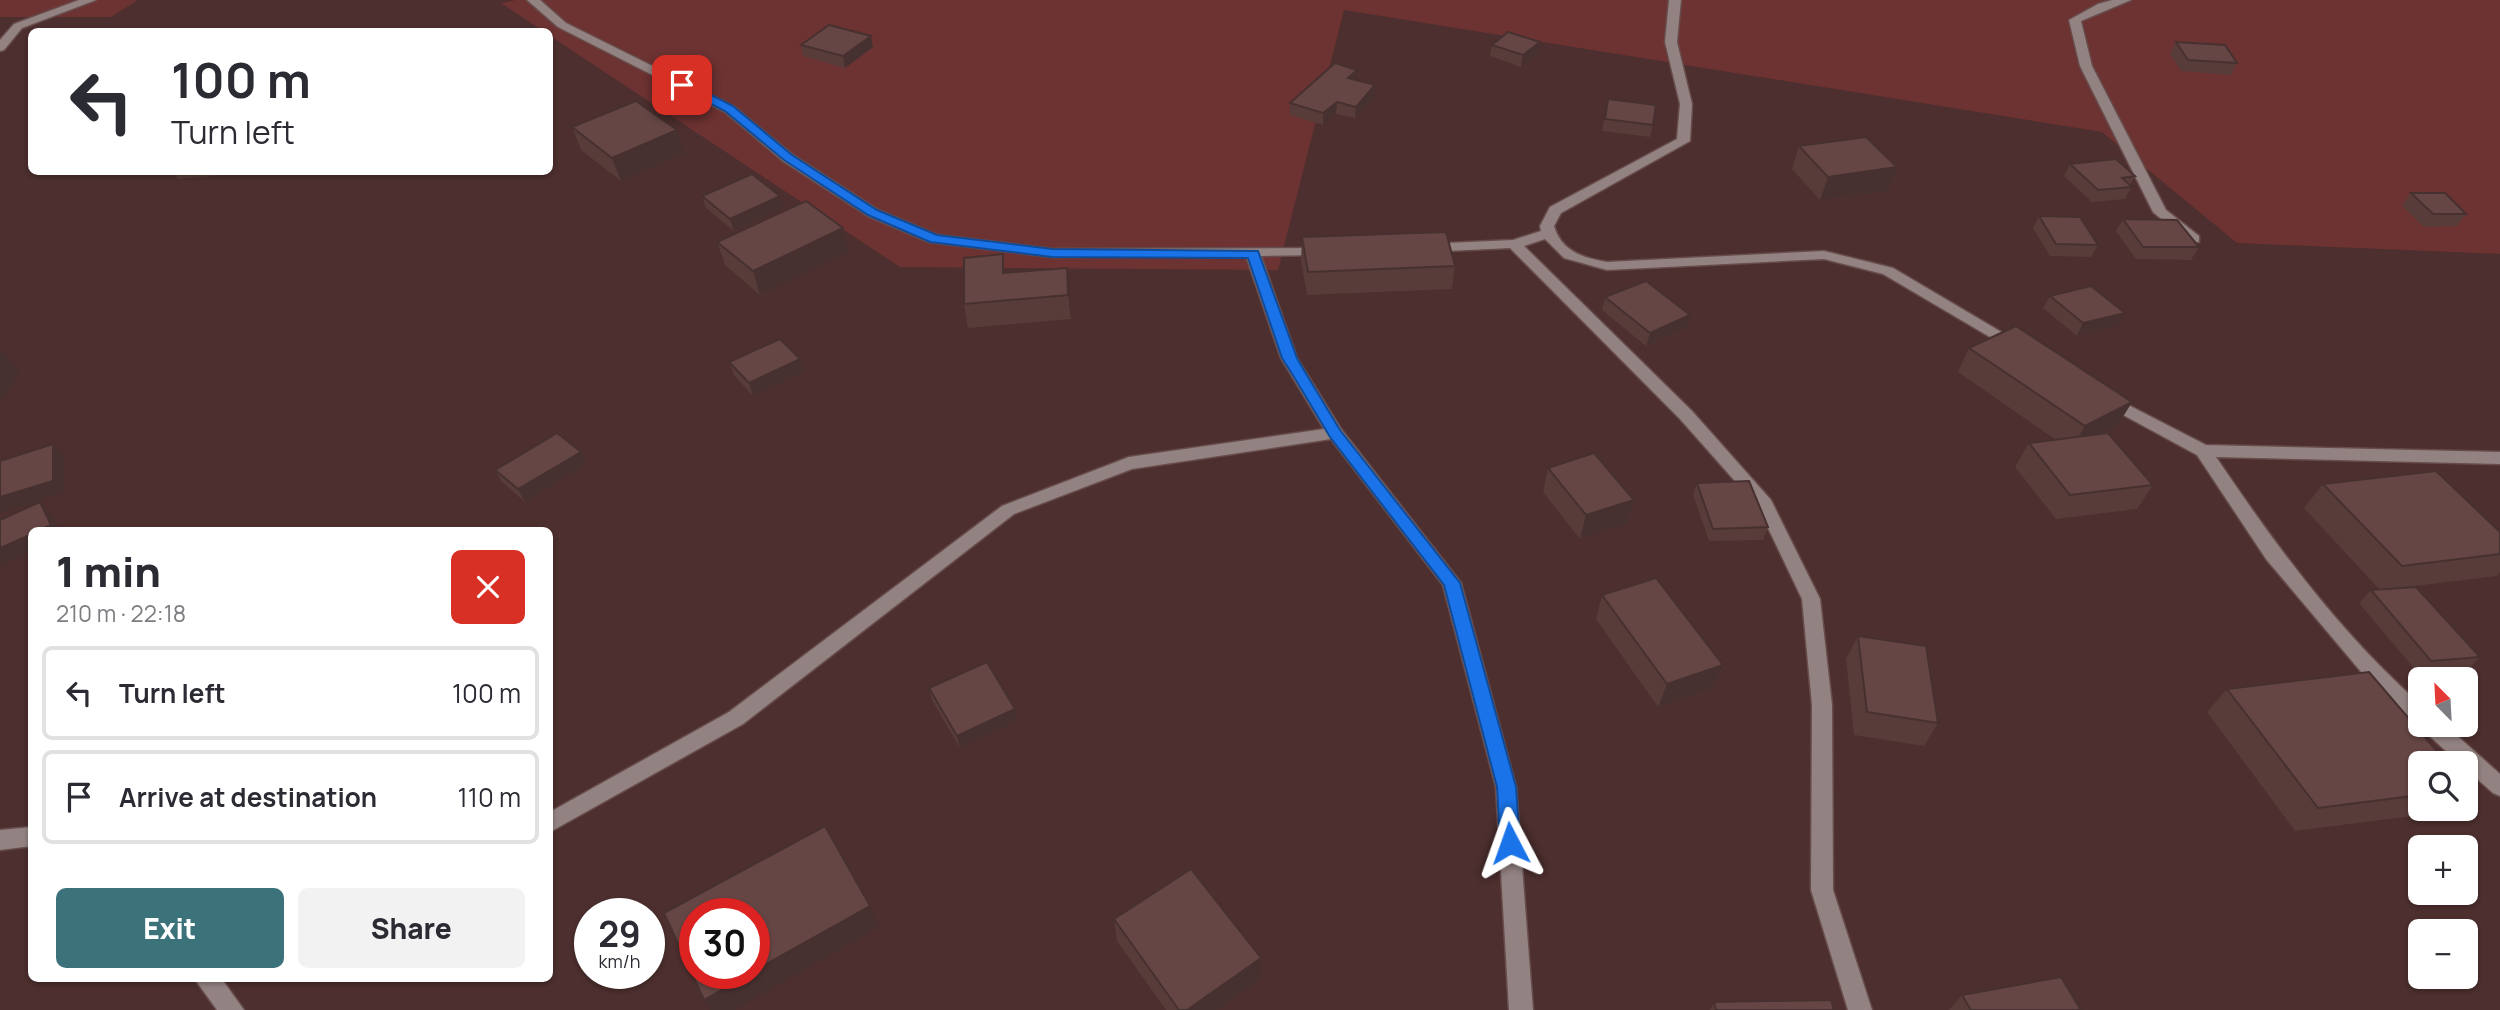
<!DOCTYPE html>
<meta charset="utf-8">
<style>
body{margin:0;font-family:Manrope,sans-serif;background:#f2f2f3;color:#2b2b33;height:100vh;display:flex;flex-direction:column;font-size:26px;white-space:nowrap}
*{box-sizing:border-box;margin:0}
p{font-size:23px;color:#7c7c81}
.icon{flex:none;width:38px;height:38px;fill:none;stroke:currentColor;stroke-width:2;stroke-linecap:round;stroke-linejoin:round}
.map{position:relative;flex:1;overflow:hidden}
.panel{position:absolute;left:28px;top:527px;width:525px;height:455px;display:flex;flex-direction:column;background:#fff;border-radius:10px;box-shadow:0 2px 5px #0004}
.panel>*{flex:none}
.guide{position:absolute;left:28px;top:28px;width:525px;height:147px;border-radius:10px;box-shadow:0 2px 5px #0004;background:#fff;color:#2b2b33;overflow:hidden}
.needle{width:46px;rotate:336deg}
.controls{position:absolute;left:2408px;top:667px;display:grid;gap:14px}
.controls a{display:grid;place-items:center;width:70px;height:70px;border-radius:10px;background:#fff;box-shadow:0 2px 5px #0004;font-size:35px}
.speed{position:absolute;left:574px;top:898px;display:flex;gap:14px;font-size:35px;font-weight:700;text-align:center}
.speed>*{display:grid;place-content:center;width:91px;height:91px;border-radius:50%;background:#fff;box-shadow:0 2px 5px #0004;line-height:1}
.speed small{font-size:18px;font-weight:400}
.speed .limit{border:10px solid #d22;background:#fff;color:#111}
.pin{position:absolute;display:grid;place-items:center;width:60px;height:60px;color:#fff;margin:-30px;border-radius:14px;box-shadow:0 4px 10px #0006}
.me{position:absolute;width:77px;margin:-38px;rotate:356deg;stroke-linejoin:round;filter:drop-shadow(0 0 5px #0008)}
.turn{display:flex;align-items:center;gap:24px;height:147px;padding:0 28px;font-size:32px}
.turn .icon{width:91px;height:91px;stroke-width:2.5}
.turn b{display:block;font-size:49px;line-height:60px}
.round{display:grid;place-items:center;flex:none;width:74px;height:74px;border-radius:10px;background:#f2f2f3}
.head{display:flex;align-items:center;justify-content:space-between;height:119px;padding:0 28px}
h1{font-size:42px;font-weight:800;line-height:52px}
.primary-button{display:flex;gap:14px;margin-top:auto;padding:14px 28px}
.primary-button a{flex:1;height:80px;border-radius:10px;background:#3c737b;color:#fff;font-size:28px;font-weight:800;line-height:80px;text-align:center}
.primary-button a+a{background:#f2f2f3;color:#2b2b33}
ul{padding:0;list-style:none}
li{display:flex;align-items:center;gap:21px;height:94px;margin:0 14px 10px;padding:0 14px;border:4px solid #e1e1e2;border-radius:10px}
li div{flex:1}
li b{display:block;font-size:26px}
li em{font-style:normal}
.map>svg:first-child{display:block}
</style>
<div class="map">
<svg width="2500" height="1010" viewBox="0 0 2500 1010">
<rect width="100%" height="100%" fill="#4c2f2e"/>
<g fill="#6d3232">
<polygon points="0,0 138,0 111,17 0,17"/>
<polygon points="516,0 2500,0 2500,254 2237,243 2102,132 1344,10 1278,270 900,267 550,36 550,32 543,31 501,3"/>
</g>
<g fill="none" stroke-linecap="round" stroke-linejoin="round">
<g stroke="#674c4b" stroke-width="3">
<g id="minor">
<polygon points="79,0 96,0 22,28 4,50 0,51 0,40 14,24"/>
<polygon points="527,0 540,0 566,23 733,106 793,155 878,210 937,235 1052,249 1329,248 1329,254 1324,255 1261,256 1297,358 1341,429 1461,583 1516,787 1533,1010 1509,1010 1496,787 1443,585 1331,439 1132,469 1014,514 743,724 550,832 550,812 729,712 1002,506 1129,457 1324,429 1281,358 1246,256 1052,257 929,242 868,216 783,161 725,112 558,27"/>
<path d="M1669 0H1681L1677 42 1692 104 1690 141 1561 213 1554 226C1561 251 1583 258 1607 262L1824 251 1893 268 2025 346 2022 350H2012L1883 274 1824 259 1607 270 1564 258 1545 239 1524 246 1692 411 1771 500 1820 599 1832 705 1833 890 1872 1010H1848L1811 890 1812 705 1802 599 1758 507 1680 419 1510 248 1426 252 1419 248 1426 244 1513 240 1541 231 1540 226 1550 207 1677 139 1680 104 1665 42Z"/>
<polygon points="2112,0 2131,0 2081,21 2092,66 2166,210 2199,236 2199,242 2189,242 2153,212 2080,66 2069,20 2098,4"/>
<path d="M2107 394 2206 445 2500 452V464L2216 457C2276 546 2340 633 2420 704V724H2444L2500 774V796L2493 793 2466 769V763H2459L2423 730 2420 724 2413 722 2373 686 2266 559 2197 455 2101 403 2099 399Z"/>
<polygon points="32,827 32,846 0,850 0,830"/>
<polygon points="194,978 221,978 244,1010 217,1010"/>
</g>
</g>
<use href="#minor" fill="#928281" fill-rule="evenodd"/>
</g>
<g fill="#573c3a">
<polygon points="1540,42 1538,53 1521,67 1490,56 1492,45"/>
<polygon points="2176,42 2237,63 2231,75 2181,71 2170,54"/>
<polygon points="801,45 873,47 845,68 803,56"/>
<polygon points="1357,80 1375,85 1375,97 1355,118 1336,114 1323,125 1290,115 1290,103"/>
<polygon points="1608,99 1653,125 1650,137 1602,131"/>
<polygon points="572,127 685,153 621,181 581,150"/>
<polygon points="1799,146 1897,167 1888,191 1820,200 1792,169"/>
<polygon points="2070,164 2135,176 2130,185 2132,187 2125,199 2092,202 2064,176"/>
<polygon points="173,172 247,172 246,173 178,179"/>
<polygon points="2411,193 2466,214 2457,226 2424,227 2402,206"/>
<polygon points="702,196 780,196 784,208 734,231 706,208"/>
<polygon points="2039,216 2098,245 2091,257 2050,256 2033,228"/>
<polygon points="2123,219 2199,247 2191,260 2136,259 2116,231"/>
<polygon points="1302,237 1455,266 1452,289 1307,295 1301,261"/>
<polygon points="717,242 849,252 760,295 725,265"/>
<polygon points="1067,268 1071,319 968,328 964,304 1005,272"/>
<polygon points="2050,296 2118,326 2077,336 2043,308"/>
<polygon points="1605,297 1686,328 1646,346 1602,310"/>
<polygon points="1969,348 2132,402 2117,426 2102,434 2153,485 2137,509 2056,519 2015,467 2029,443 2056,440 1958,372"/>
<polygon points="800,359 804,372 753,396 734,375 729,362"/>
<polygon points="581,452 587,464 525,502 502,482 495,470"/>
<polygon points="1548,468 1634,500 1627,524 1580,539 1543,492"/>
<polygon points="1697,483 1768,527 1763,540 1709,541 1693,495"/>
<polygon points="2323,484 2500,532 2500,572 2497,576 2390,589 2480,657 2467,670 2418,673 2359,603 2371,590 2380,590 2304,508"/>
<polygon points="1602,595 1723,665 1713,688 1658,707 1596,619"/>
<polygon points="1858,636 1938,723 1924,746 1854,735 1846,659"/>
<polygon points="929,688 1015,709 1017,721 960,748 932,700"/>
<polygon points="2227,689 2420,763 2420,808 2447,808 2444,812 2295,831 2207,712"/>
<polygon points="1114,919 1261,979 1217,1010 1166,1010 1117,941"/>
<polygon points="1962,995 2081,1010 1949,1010"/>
<polygon points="1714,1002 1834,1010 1710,1010"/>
</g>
<g fill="#473130">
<polygon points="871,36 873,47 845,68 843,56"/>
<polygon points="1540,42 1538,53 1521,67 1523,55"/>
<polygon points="1357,70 1357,81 1348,78"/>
<polygon points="1375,85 1375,97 1355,118 1356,107"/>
<polygon points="1337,102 1336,114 1323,125 1323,113"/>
<polygon points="677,130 685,153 621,181 612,158"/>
<polygon points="1897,167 1888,191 1820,200 1828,177"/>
<polygon points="780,196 784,208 734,231 730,219"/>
<polygon points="843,228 849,252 760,295 753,271"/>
<polygon points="1067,268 1070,292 1071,319 1068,295"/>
<polygon points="2125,313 2118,326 2077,336 2083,323"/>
<polygon points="1690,315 1686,328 1646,346 1650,333"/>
<polygon points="0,348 20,371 0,404"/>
<polygon points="800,359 804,372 753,396 749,383"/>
<polygon points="2132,402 2117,426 2071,450 2085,426"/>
<polygon points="53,444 64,457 64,493 0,513 0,497"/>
<polygon points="581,452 587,464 525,502 518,489"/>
<polygon points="1634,500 1627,524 1580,539 1586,515"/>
<polygon points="40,502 52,515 59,530 40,530"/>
<polygon points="32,534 32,552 0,566 0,548"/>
<polygon points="1723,665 1713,688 1658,707 1667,684"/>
<polygon points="1015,709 1017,721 960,748 957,736"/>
<polygon points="870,906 879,927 735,1010 710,1010 704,1000 751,973 754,973 754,971"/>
<polygon points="1261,958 1261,979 1217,1010 1187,1010"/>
</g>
<g fill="#654644" stroke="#473130" stroke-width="2">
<polygon points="829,25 871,36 843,56 801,45"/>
<polygon points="1508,32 1540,42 1523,55 1492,45"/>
<polygon points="2176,42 2225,45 2237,63 2188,60"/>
<polygon points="1335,63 1357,70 1348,78 1375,85 1356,107 1337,102 1323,113 1290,103"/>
<polygon points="1608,99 1656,105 1653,125 1605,119"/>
<polygon points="636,101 677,130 612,158 572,127"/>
<polygon points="1866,137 1897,167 1828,177 1799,146"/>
<polygon points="2116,159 2135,176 2122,178 2132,187 2098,190 2070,164"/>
<polygon points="752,174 780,196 730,219 702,196"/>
<polygon points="2411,193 2445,193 2466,214 2433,214"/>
<polygon points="806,201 843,228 753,271 717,242"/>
<polygon points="2039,216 2080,217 2098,245 2056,244"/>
<polygon points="2123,219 2177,220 2199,247 2143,247"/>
<polygon points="1446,232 1455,266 1308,272 1302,237"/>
<polygon points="1003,254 1003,273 1067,268 1068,295 964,304 964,258"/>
<polygon points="1646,281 1690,315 1650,333 1605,297"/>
<polygon points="2091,286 2125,313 2083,323 2050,296"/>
<polygon points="2016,326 2132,402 2085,426 1969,348"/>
<polygon points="780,339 800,359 749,383 729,362"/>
<polygon points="557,433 581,452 518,489 495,470"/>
<polygon points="2108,433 2153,485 2070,495 2029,443"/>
<polygon points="53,444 53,481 0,497 0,461"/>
<polygon points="1594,453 1634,500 1586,515 1548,468"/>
<polygon points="2436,471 2500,532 2500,554 2402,566 2323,484"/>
<polygon points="1749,481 1768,527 1713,529 1697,483"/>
<polygon points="40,502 51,525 40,530 32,530 32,534 0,548 0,520"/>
<polygon points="1656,578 1723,665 1667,684 1602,595"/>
<polygon points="2416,587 2480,657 2431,661 2371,590"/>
<polygon points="1858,636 1926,646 1938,723 1867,712"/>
<polygon points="987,662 1015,709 957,736 929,688"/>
<polygon points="2369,672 2447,763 2420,763 2420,795 2318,808 2227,689"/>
<polygon points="825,826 870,906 754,971 754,914 695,914 695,973 751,973 704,1000 664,913"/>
<polygon points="1191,869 1261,958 1187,1010 1179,1010 1114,919"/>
<polygon points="2061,977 2081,1010 1971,1010 1962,995"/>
<polygon points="1831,1000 1834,1010 1716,1010 1714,1002"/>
</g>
<polygon fill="#1a73e8" stroke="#114b97" stroke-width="2" points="678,82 686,82 733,106 792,155 877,210 937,235 1052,249 1258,251 1297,358 1308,377 1340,430 1460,583 1516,787 1520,843 1517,849 1510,852 1503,849 1500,843 1497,787 1444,585 1330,437 1294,377 1282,358 1248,258 1052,257 930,242 868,215 784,160 725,111 678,87"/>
</svg>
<div class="controls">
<a><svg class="needle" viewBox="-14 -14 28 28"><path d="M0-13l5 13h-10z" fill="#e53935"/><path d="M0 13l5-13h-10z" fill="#7c7c81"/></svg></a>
<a><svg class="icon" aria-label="search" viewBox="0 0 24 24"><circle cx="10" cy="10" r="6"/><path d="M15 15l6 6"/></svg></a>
<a>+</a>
<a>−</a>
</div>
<div class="speed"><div>29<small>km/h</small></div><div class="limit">30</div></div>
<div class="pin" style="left:682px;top:85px;background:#d93025"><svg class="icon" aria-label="arrive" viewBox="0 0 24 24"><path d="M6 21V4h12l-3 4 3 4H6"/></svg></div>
<svg class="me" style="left:1510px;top:843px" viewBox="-20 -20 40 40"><path d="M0-17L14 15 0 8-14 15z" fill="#1a73e8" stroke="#fff" stroke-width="4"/></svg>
<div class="guide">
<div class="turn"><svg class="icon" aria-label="left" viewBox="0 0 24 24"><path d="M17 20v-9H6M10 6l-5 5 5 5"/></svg><div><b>100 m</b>Turn left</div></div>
</div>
<section class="panel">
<div class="head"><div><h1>1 min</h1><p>210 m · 22:18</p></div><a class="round" style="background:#d93025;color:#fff"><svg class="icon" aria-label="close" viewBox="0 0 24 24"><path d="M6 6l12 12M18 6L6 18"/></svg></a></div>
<ul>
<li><svg class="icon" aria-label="left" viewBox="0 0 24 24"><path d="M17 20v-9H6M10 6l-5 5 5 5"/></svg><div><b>Turn left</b></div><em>100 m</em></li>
<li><svg class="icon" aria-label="arrive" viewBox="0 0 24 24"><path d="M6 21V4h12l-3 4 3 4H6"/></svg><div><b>Arrive at destination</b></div><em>110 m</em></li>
</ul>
<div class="primary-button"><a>Exit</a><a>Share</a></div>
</section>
</div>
